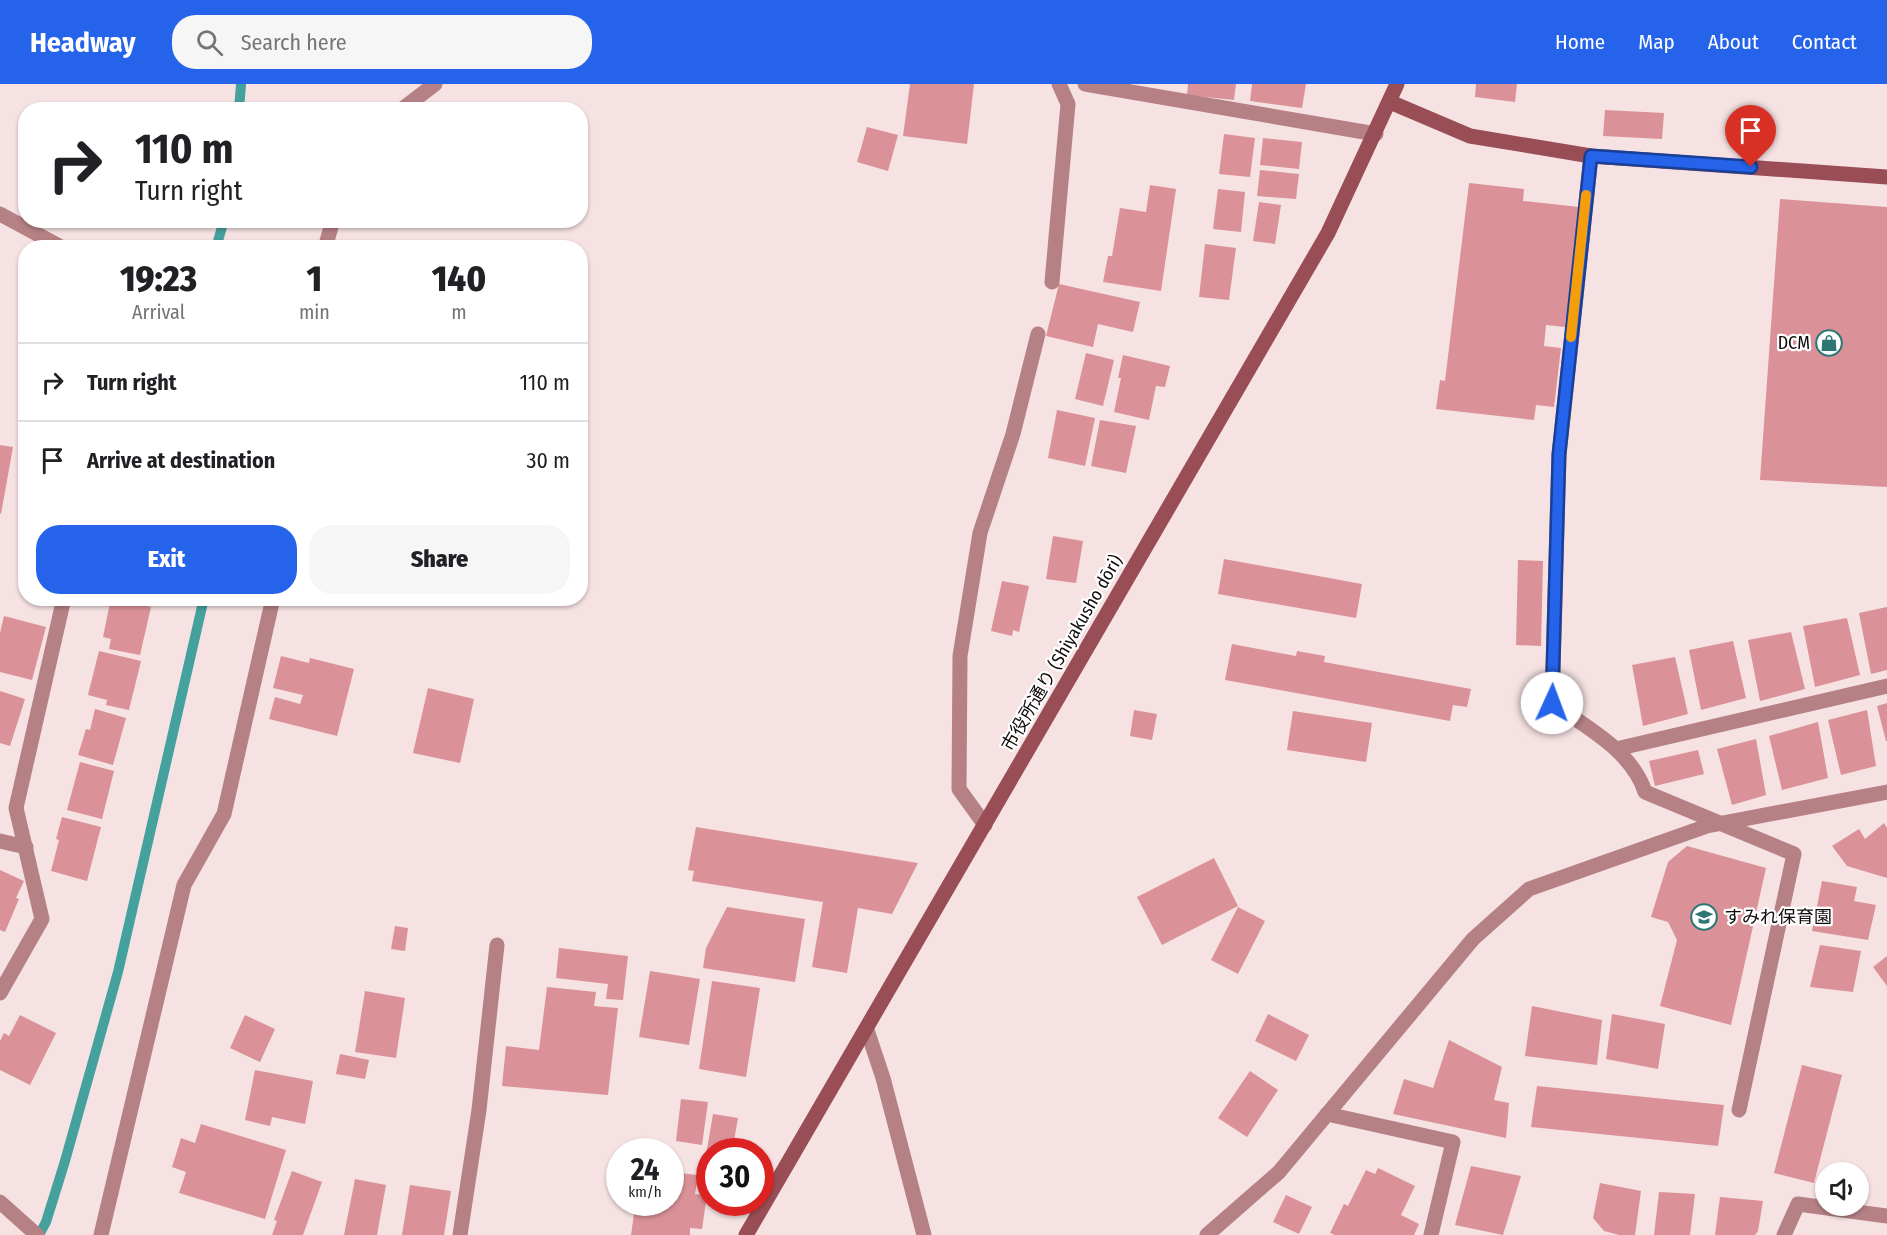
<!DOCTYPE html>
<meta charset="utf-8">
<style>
body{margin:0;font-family:"Fira Sans Condensed","Noto Sans JP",sans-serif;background:#f6f6f6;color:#202124;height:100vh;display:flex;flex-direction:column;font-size:22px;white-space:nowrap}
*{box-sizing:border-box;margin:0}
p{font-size:20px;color:#757577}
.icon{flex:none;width:33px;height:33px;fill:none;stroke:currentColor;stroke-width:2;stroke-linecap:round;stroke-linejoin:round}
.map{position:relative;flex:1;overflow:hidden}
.drawer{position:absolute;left:18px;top:156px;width:570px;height:366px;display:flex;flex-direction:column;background:#fff;border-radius:24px;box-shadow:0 2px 4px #0004}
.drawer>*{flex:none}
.guide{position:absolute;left:18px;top:18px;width:570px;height:126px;border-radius:24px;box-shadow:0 2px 4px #0004;background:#fff;color:#202124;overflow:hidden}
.buttons{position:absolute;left:1815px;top:1078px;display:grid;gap:12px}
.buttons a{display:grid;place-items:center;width:54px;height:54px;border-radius:50%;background:#fff;box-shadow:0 2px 4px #0004;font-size:30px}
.speed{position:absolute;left:606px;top:1054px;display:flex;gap:12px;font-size:30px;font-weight:700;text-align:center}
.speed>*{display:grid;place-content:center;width:78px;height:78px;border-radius:50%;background:#fff;box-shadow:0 2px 4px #0004;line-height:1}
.speed small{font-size:15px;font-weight:400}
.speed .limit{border:9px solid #d22;background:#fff;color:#111}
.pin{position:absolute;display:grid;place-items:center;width:51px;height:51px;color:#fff;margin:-62px -26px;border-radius:50% 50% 50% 0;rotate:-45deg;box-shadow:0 0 6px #0007}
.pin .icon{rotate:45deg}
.me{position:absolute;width:66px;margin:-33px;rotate:2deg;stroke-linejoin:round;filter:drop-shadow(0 0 4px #0008)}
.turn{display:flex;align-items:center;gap:21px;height:126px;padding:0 18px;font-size:27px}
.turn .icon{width:78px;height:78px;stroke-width:2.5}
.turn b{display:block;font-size:42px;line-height:51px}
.eta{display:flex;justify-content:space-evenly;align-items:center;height:102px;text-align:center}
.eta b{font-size:36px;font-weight:800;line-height:42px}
.action{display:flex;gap:12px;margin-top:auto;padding:12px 18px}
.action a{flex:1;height:69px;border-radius:24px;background:#2563eb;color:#fff;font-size:24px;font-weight:800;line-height:69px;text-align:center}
.action a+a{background:#f6f6f6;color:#202124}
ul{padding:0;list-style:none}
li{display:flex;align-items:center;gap:18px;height:78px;padding:0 18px;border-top:2px solid #e0e0e0}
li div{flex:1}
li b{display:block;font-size:22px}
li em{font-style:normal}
header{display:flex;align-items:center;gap:36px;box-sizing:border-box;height:84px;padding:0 30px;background:#2563eb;color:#fff}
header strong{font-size:28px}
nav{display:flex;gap:33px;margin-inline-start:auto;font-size:21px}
.search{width:420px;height:54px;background:#f6f6f6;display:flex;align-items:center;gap:15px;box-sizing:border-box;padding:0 21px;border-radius:24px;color:#757577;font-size:22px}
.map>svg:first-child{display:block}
</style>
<header>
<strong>Headway</strong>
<div class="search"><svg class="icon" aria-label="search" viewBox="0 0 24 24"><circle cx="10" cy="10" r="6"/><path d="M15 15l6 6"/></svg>Search here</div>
<nav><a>Home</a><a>Map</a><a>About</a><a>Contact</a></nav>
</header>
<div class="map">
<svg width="1887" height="1151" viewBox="0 0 1887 1151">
<rect width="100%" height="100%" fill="#f6e2e3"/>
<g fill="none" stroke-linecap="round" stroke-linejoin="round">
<g stroke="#45a19d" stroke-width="10">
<polyline points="239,26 241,0"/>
<polyline points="216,164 224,136"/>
<polyline points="39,1151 46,1138 65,1077 118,888 204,514"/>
</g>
</g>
<g fill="#da9298">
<polygon points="910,0 974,0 967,60 903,52"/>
<polygon points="1188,0 1236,0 1234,16 1187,11"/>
<polygon points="1252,0 1306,0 1302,24 1250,17"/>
<polygon points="1476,0 1517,0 1515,18 1475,13"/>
<polygon points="1605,26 1664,29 1662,55 1603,52"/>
<polygon points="867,43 898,51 888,87 857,78"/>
<polygon points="1224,50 1255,54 1250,93 1219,90"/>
<polygon points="1263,54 1302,58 1299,85 1260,81"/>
<polygon points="1260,86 1299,90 1296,115 1257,112"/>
<polygon points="1469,99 1524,105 1523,117 1579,123 1565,243 1546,241 1544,262 1561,264 1554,323 1536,321 1534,336 1436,325 1440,296 1445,297"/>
<polygon points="1150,101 1176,105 1161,207 1103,198 1108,172 1112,172 1120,124 1146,128"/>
<polygon points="1218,105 1245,108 1241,148 1213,145"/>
<polygon points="1780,115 1887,123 1887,403 1760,396"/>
<polygon points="1259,118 1281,121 1275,160 1253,157"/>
<polygon points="1205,160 1236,164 1229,216 1199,213"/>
<polygon points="1059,200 1140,218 1133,248 1098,240 1093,263 1046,252"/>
<polygon points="1086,269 1114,276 1103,322 1075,315"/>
<polygon points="1123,271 1170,282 1165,303 1156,302 1149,336 1114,328 1121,294 1118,294"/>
<polygon points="1057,326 1095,334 1085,382 1048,374"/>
<polygon points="1100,336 1136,342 1126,389 1091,382"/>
<polygon points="0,361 13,363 1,430 0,429"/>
<polygon points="1053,452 1083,457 1076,499 1046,495"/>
<polygon points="1224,475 1362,500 1356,534 1218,510"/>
<polygon points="1518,476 1543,477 1541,562 1516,561"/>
<polygon points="1002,497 1029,502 1019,548 1013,546 1012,552 991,547"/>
<polygon points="111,514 151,523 140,571 109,565 111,555 103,553"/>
<polygon points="1887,523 1887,586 1871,590 1859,529"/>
<polygon points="4,532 46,543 32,596 0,588 0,549"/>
<polygon points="1847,534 1860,591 1815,603 1803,542"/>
<polygon points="1791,548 1805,605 1760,617 1748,556"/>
<polygon points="1733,557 1746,614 1701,626 1689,566"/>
<polygon points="1232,560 1296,572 1297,567 1325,572 1324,578 1471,605 1467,623 1453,621 1450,637 1225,596"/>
<polygon points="99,567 141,577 129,626 106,621 107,616 88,611"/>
<polygon points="281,572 309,579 310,574 354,585 337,652 269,635 275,613 300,620 303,611 273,604"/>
<polygon points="1675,573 1688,630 1643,642 1632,581"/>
<polygon points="428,604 474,615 460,679 413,669"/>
<polygon points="0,607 25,615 10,662 0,659"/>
<polygon points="1887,619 1887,657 1886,657 1877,622"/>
<polygon points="95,625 126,634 113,681 78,671 86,645 90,646"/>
<polygon points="1134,626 1157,630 1152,656 1130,652"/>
<polygon points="1867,626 1876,682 1841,691 1828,636"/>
<polygon points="1293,627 1372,639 1366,678 1287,666"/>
<polygon points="1818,638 1828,694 1782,706 1769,652"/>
<polygon points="1756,655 1766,711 1732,721 1717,665"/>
<polygon points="1698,666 1704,690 1655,702 1649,677"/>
<polygon points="80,678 114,687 102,735 67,726"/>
<polygon points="62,733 101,743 87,797 51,787 59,756 56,755"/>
<polygon points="1884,739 1887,744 1887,794 1847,782 1832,762 1859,745 1865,755"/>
<polygon points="696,743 918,779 892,830 858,824 847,889 812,883 823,818 692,797 694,787 688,786"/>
<polygon points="1687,762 1766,784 1731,941 1660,922 1677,856 1668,838 1651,833 1668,778"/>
<polygon points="1214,774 1238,822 1162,861 1137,813"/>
<polygon points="0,786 24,797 16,814 19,815 5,848 0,846"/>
<polygon points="1822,797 1857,803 1854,817 1876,821 1868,856 1812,847"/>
<polygon points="727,823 805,835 795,898 703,884 706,864"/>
<polygon points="1238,823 1265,837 1238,890 1211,876"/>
<polygon points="395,842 408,844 405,867 391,865"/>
<polygon points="1820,861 1861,867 1853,908 1810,903"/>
<polygon points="559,864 628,872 623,916 606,915 608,900 556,894"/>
<polygon points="1887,872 1887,902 1873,883"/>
<polygon points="650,887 700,895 689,961 639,953"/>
<polygon points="712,897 760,904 746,993 699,985"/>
<polygon points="547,903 596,908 594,922 618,924 608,1011 502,1002 506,962 539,966"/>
<polygon points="365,907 405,914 396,974 355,968"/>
<polygon points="1532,922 1602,936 1597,981 1525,972"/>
<polygon points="1268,930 1309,951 1296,977 1255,957"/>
<polygon points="1612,930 1665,940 1658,985 1606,975"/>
<polygon points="20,931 56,949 30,1001 0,986 0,957 4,949 9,952"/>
<polygon points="245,931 275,945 260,978 230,964"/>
<polygon points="1449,956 1502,983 1494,1016 1509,1019 1506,1054 1393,1030 1404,995 1433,1004"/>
<polygon points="340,970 369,976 365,995 336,990"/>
<polygon points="1802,981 1842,991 1814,1099 1774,1089"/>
<polygon points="255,986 313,997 305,1040 272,1033 270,1042 245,1036"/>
<polygon points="1250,987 1278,1006 1247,1053 1218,1034"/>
<polygon points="1537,1002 1724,1021 1718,1062 1531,1043"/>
<polygon points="681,1015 708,1018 702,1061 676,1057"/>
<polygon points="713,1030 738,1034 732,1068 710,1068 710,1071 706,1071"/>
<polygon points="201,1040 286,1066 265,1135 179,1109 186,1088 172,1083 181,1054 195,1059"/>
<polygon points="1471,1082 1521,1092 1503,1151 1455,1141"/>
<polygon points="1378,1084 1415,1102 1401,1131 1419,1140 1414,1151 1335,1151 1330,1149 1344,1120 1348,1122 1366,1086 1375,1090"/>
<polygon points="292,1087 322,1098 303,1151 272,1151 277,1137 274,1136"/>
<polygon points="670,1088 698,1091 695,1110 707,1111 702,1145 690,1144 690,1151 631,1151 634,1130 645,1132 647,1119 670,1119"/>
<polygon points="355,1095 386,1101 377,1151 344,1151"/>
<polygon points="1600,1099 1641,1107 1635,1151 1619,1151 1604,1147 1593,1134"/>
<polygon points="410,1101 451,1107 444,1151 402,1151"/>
<polygon points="1659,1108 1695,1110 1690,1151 1654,1151"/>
<polygon points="1286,1111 1312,1123 1299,1150 1273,1138"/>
<polygon points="1720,1113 1763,1117 1758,1147 1755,1151 1715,1151"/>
</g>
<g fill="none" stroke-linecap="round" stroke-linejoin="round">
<polyline stroke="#b68185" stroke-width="15" points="1784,1151 1798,1120 1887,1132"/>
<g stroke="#b68185" stroke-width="15">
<polyline points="1085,0 1376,50"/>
<polyline points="401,26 435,0"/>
<path d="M1591 72 1559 371 1552 619C1586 643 1632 667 1645 708L1794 770 1739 1026"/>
<polyline points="0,130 63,164"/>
<polyline points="325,164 333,136"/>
<polyline points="1052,198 1068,20 1059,0"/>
<polyline points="1616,665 1887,602"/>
<polyline points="985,741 959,705 960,572 980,449 1013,350 1038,250"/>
<polyline points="0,757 26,763"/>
<polyline points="0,909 42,835 16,724 64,514"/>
<polyline points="867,946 883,994 924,1151"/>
<polyline points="1327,1030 1453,1058 1431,1151"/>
<polyline points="0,1118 37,1151"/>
<polyline points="101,1151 184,801 224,730 273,514"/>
<polyline points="460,1151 479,1026 497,861"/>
<polyline points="1207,1151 1279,1088 1473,855 1529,805 1707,742 1887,708"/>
</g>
<g stroke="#994e56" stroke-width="15">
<polyline points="1390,18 1470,52 1591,72 1887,93"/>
<polyline points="746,1151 1328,149 1397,0"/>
</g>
</g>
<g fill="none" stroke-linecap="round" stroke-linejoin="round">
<g stroke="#184099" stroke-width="15">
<polyline id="route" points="1552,619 1559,370 1591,72 1751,83"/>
</g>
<use href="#route" stroke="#2563eb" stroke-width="10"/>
<polyline stroke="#f59e0b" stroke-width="10" points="1571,253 1586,111"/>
</g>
<defs>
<g id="shop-ring" transform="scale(1.35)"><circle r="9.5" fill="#fff" stroke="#2d7773" stroke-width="1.5"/><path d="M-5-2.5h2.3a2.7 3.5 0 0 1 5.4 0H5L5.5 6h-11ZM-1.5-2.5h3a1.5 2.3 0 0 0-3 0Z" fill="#2d7773"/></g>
<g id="school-ring" transform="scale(1.35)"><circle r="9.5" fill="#fff" stroke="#2d7773" stroke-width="1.5"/><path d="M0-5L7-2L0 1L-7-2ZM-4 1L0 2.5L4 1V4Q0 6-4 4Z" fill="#2d7773"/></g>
</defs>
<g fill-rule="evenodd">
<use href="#shop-ring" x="1829" y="259"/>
<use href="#school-ring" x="1704" y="833"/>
</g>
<g text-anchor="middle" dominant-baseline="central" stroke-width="4.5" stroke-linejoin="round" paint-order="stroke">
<g font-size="18" fill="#110b0b" stroke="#fff" text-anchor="end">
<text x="1810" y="259">DCM</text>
<text x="1724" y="833" text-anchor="start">すみれ保育園</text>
</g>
<g font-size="18" fill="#110b0b" stroke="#fff">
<text transform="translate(1062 569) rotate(-60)">市役所通り (Shiyakusho dōri)</text>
</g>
</g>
</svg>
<div class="buttons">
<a><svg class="icon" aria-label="sound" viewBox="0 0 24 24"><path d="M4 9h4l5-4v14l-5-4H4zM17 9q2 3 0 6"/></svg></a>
</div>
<div class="speed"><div>24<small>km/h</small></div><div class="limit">30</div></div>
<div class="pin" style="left:1751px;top:83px;background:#d93025"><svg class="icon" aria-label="arrive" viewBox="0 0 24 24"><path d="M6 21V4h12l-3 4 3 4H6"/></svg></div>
<svg class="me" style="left:1552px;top:619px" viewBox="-20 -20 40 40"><circle r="19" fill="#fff"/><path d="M0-13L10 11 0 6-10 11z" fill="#2563eb"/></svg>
<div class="guide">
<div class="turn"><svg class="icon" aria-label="right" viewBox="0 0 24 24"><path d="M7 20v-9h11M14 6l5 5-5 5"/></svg><div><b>110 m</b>Turn right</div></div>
</div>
<section class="drawer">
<div class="eta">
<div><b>19:23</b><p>Arrival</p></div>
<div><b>1</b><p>min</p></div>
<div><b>140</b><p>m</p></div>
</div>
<ul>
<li><svg class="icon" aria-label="right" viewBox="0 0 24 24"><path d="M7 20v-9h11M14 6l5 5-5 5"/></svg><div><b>Turn right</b></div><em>110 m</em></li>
<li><svg class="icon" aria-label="arrive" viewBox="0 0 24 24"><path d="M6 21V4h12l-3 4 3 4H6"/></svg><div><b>Arrive at destination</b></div><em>30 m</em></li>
</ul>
<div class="action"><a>Exit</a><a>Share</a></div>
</section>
</div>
